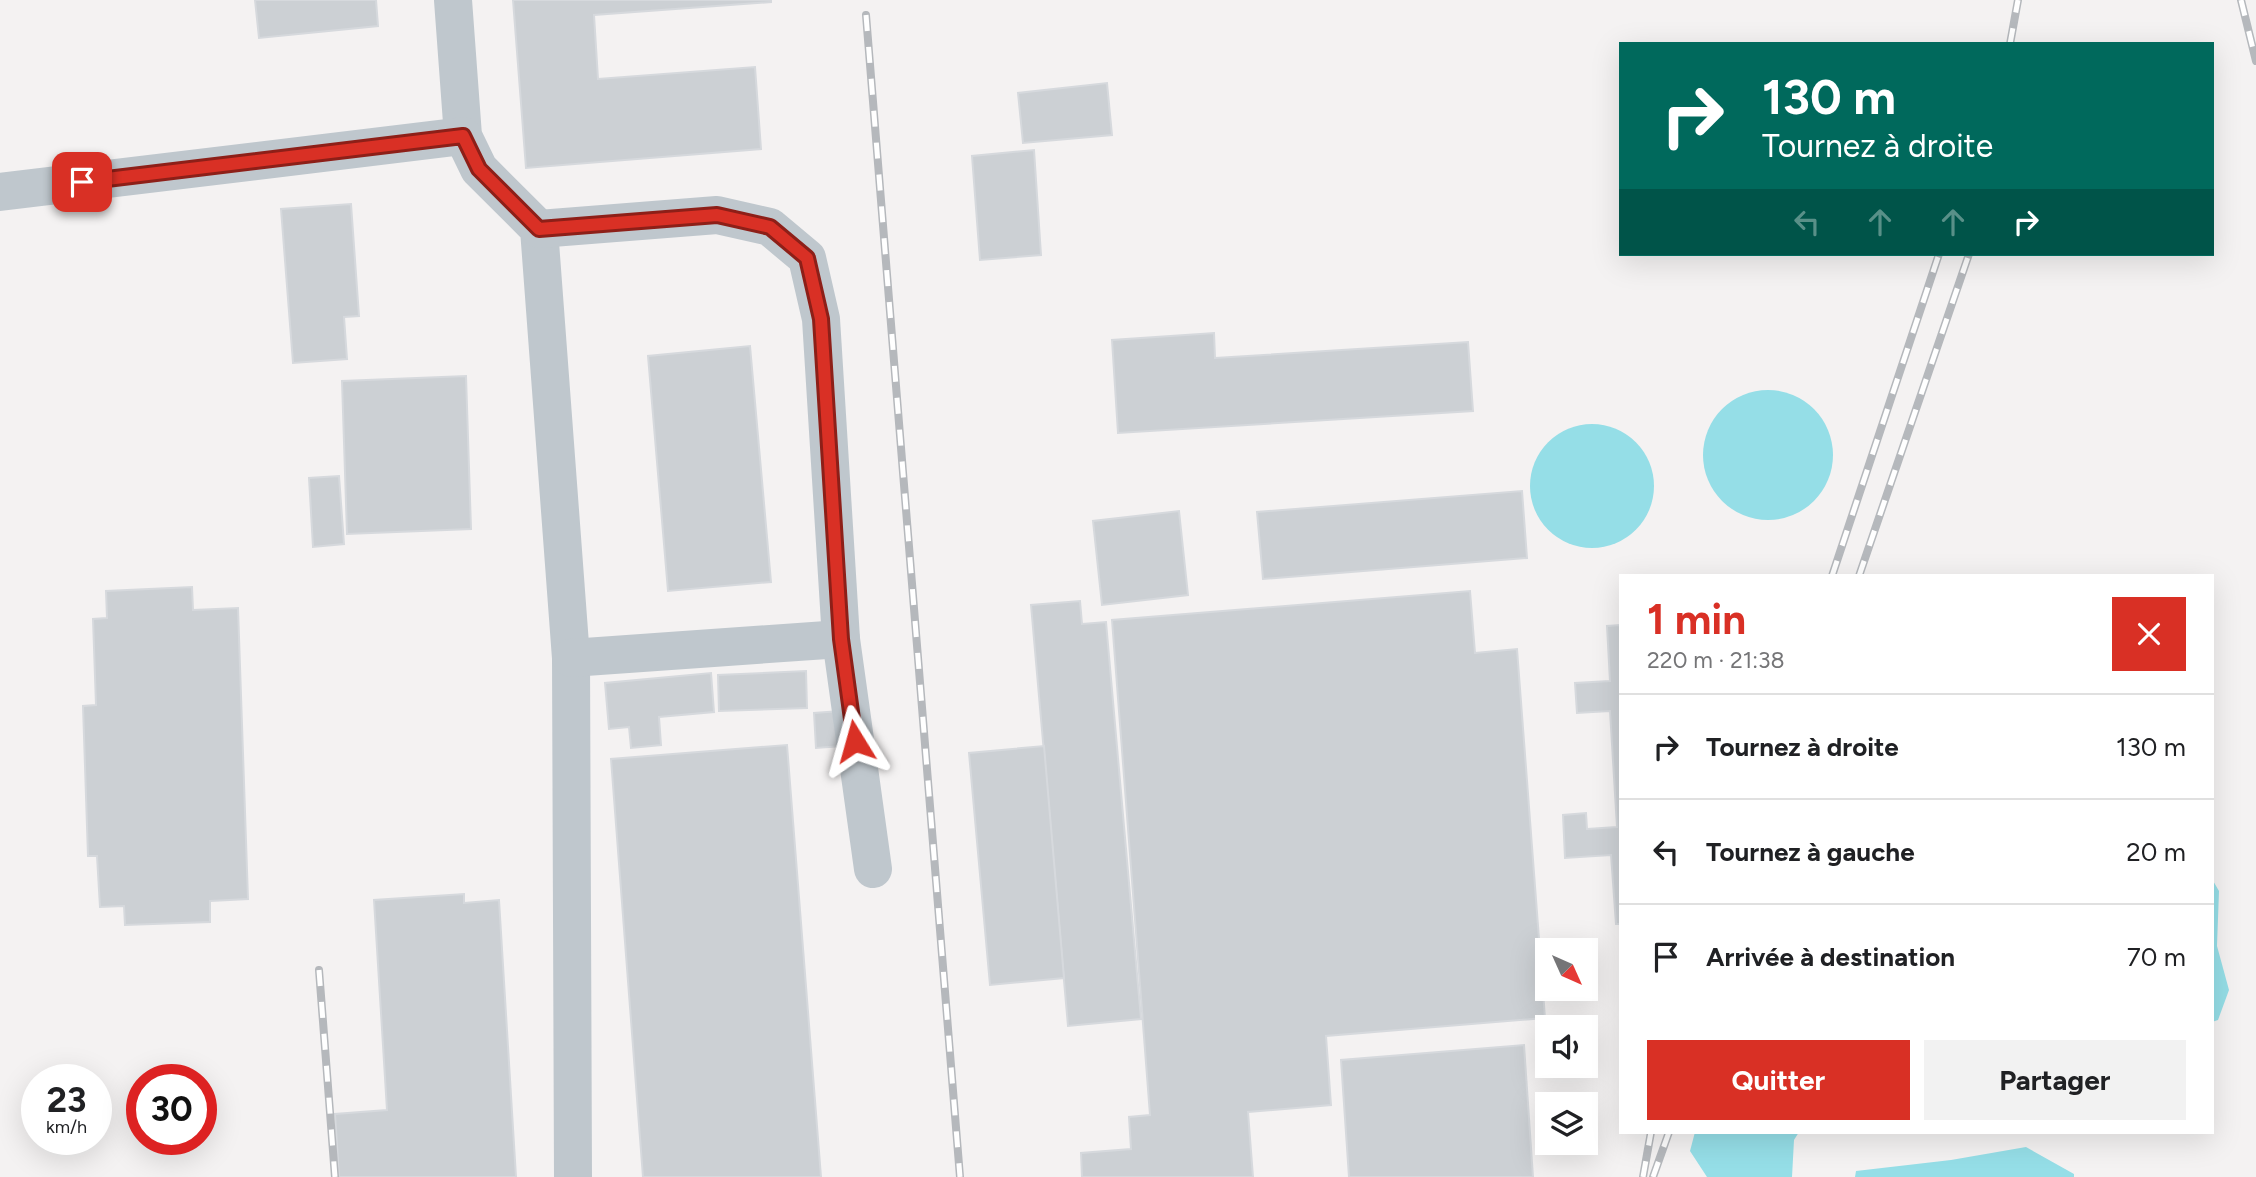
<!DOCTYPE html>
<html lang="fr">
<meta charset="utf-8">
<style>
body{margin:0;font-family:Figtree,sans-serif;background:#f2f2f2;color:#202124;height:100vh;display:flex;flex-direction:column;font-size:26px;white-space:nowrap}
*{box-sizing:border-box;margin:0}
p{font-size:23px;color:#757577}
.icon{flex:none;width:38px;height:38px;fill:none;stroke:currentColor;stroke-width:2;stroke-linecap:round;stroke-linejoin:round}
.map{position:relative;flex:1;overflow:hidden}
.drawer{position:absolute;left:1619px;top:574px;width:595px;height:560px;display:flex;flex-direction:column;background:#fff;border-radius:0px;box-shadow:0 7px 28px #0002}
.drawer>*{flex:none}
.hud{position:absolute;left:1619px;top:42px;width:595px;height:214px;border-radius:0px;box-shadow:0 7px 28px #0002;background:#00695c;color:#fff;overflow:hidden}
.needle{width:46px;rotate:135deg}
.buttons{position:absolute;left:1535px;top:938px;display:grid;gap:14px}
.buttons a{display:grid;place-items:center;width:63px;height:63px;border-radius:0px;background:#fff;box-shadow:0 7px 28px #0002;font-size:35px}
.speed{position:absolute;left:21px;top:1064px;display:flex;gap:14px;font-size:35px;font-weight:700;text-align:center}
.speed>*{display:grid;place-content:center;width:91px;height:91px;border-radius:50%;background:#fff;box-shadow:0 7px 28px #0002;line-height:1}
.speed small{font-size:18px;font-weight:400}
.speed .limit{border:10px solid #d22;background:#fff;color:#111}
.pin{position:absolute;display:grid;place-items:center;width:60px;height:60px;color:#fff;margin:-30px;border-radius:14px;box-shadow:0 4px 10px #0006}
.me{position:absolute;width:77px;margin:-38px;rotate:352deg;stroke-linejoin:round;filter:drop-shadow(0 0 5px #0008)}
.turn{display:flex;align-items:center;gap:24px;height:147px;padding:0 28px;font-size:32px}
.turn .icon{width:91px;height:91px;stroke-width:2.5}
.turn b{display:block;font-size:49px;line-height:60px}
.lanes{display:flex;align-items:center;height:66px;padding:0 28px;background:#0003;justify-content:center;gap:35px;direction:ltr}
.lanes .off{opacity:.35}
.round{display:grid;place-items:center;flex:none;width:74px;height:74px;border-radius:0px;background:#f2f2f2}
.head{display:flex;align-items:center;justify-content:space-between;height:119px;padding:0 28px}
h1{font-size:42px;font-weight:700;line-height:52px;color:#d93025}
.button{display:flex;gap:14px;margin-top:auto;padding:14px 28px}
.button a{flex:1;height:80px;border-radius:0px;background:#d93025;color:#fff;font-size:28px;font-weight:700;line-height:80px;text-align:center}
.button a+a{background:#f2f2f2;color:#202124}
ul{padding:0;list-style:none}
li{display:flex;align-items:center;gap:21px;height:105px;padding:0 28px;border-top:2px solid #e0e0e0}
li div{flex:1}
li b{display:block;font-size:26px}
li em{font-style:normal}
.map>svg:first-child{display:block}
</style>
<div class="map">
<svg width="2256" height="1177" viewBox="0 0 2256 1177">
<rect width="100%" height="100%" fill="#f4f2f2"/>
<g fill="#95dee7">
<circle cx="1768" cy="455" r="65"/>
<circle cx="1592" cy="486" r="62"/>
<polygon points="2212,879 2219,891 2217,946 2229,990 2218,1020 2212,1022"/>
<polygon points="1695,1132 1799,1132 1794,1140 1792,1177 1707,1177 1690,1151"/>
<polygon points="2026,1147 2074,1174 2074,1177 1855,1177 1856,1171 1951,1160"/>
</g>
<g fill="#ccd0d4" stroke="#d6d9dd" stroke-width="2">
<polygon points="255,0 376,0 378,26 259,38"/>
<polygon points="513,0 771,0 771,2 594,15 598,79 755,67 761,149 526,168"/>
<polygon points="1107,83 1112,135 1023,143 1018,93"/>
<polygon points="1034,150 1041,255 980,260 972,156"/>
<polygon points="351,204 359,316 344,317 347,359 293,363 281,209"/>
<polygon points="1214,333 1215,358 1468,342 1473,411 1118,433 1112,340"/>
<polygon points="750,346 771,582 668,591 648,356"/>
<polygon points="466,376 471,529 347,534 342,381"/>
<polygon points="339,476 344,544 313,547 309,478"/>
<polygon points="1522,491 1527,558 1263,579 1257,512"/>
<polygon points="1179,511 1188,595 1102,605 1093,521"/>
<polygon points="192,587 193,610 238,608 248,899 210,901 210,922 125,925 124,906 100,907 97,856 88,856 83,706 96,705 93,619 107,618 106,591"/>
<polygon points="1470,591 1475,653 1517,649 1545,1018 1326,1036 1331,1105 1248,1112 1253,1177 1082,1177 1081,1153 1131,1149 1129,1117 1150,1115 1112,620"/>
<polygon points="1080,601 1082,624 1106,622 1141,1019 1068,1026 1031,605"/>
<polygon points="1620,625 1620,924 1616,924 1611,855 1565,858 1563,815 1586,813 1587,829 1617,827 1610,711 1577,713 1575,683 1610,681 1607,626"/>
<polygon points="806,671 807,708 719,711 718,675"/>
<polygon points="711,673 714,712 659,717 661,745 631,748 629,727 609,729 605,683"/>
<polygon points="840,711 842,746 816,748 814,713"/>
<polygon points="787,745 821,1177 643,1177 611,759"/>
<polygon points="1044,746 1064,978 990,985 969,753"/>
<polygon points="464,894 464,903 499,900 516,1177 339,1177 335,1114 387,1110 374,900"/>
<polygon points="1524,1045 1533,1177 1349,1177 1341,1060"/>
</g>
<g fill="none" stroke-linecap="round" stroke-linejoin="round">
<g stroke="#bfc7cd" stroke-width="38">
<polyline points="453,0 463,136 479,169 539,229 571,658 573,1177"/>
<polyline points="0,192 463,136"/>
<polyline points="539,229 717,215 770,227 807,258 821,319 841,639 873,869"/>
<polyline points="571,658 841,639"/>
</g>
<g stroke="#b5b8bc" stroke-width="8">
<g id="rail">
<polyline points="2241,0 2256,61"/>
<polyline points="866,15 960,1177"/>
<polyline points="2010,44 2018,0"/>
<polyline points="1832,576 1939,254"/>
<polyline points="1859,576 1969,254"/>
<polyline points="319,970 335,1177"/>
<polyline points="1643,1177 1651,1132"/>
<polyline points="1653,1177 1669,1132"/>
</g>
</g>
<use href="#rail" stroke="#fff" stroke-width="5" stroke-dasharray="16" stroke-linecap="butt"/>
</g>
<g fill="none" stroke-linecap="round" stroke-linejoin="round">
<g stroke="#8d1f18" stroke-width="18">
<polyline id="route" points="82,182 463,136 479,169 539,229 717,215 770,227 807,258 821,319 841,639 855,741"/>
</g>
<use href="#route" stroke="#d93025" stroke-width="12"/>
</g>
</svg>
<div class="buttons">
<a><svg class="needle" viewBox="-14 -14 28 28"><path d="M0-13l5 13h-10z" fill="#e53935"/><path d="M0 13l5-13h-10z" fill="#757577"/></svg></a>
<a><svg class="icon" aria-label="sound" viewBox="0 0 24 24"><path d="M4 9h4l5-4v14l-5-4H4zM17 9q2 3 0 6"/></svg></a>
<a><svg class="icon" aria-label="layers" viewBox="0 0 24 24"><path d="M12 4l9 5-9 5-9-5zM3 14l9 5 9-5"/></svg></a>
</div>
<div class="speed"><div>23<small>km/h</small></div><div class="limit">30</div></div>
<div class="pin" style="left:82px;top:182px;background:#d93025"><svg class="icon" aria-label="arrive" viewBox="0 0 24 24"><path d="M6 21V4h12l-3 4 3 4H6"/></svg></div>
<svg class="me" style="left:855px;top:741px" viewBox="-20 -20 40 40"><path d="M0-17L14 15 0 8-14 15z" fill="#d93025" stroke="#fff" stroke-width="4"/></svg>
<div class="hud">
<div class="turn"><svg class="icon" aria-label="right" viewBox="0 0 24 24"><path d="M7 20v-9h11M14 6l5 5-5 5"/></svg><div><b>130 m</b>Tournez à droite</div></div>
<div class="lanes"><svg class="icon off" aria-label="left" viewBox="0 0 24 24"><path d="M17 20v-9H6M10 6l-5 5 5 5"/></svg><svg class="icon off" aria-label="ahead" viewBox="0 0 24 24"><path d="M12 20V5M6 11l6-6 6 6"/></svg><svg class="icon off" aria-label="ahead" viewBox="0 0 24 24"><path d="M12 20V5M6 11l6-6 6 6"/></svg><svg class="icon" aria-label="right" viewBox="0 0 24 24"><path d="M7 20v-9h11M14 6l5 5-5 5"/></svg></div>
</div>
<section class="drawer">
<div class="head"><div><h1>1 min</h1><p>220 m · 21:38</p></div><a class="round" style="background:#d93025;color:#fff"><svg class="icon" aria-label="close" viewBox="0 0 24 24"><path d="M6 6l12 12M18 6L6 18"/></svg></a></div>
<ul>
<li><svg class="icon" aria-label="right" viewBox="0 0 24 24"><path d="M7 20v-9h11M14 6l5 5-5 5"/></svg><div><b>Tournez à droite</b></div><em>130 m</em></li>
<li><svg class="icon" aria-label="left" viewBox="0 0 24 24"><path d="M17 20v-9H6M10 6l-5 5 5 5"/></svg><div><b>Tournez à gauche</b></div><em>20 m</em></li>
<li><svg class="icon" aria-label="arrive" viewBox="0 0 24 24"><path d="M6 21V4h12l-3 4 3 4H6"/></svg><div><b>Arrivée à destination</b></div><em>70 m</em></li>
</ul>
<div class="button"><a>Quitter</a><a>Partager</a></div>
</section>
</div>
